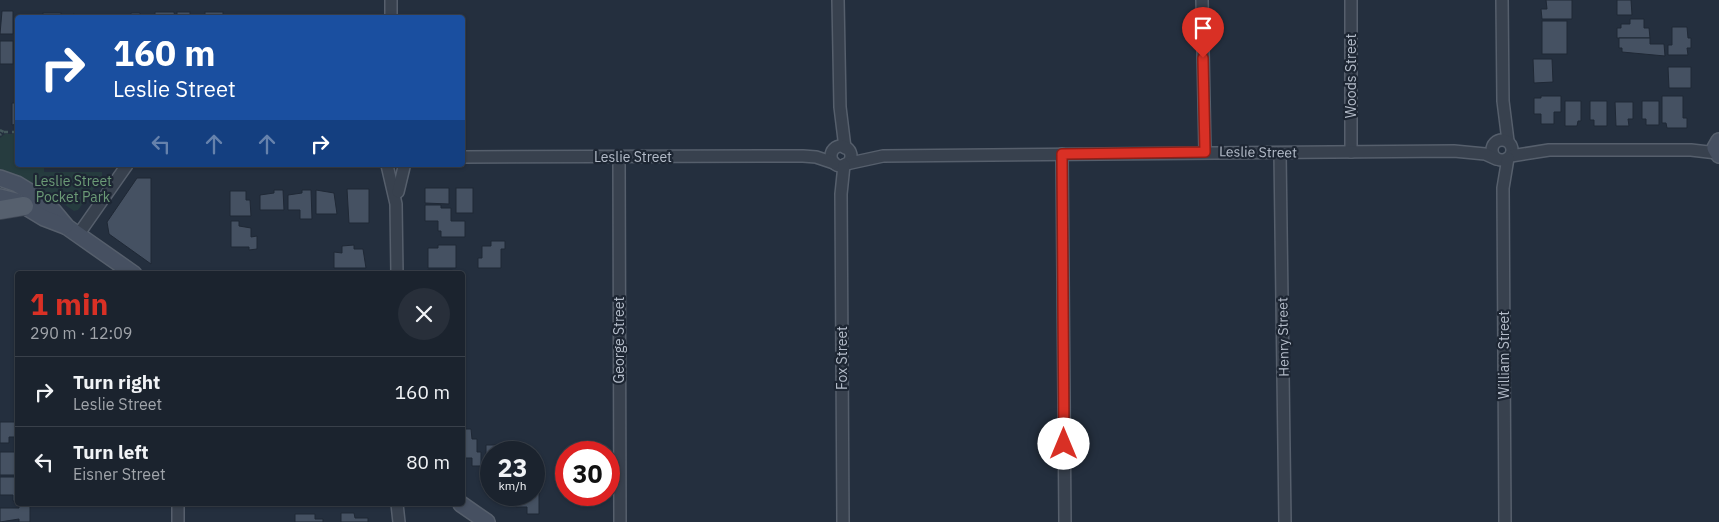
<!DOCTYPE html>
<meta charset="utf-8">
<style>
body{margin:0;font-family:"IBM Plex Sans",sans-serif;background:#282f3a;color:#f1f3f6;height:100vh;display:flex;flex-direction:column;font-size:19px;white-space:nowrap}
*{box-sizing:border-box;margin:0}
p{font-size:16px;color:#a0a4aa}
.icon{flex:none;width:28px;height:28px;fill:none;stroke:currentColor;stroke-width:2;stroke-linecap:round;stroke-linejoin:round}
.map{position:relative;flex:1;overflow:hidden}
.drawer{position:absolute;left:15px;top:271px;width:450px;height:235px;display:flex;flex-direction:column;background:#1b232e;border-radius:5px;box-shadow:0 1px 4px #0004,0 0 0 1px #39404a}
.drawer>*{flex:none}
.hud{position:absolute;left:15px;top:15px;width:450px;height:152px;border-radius:5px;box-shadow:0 1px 4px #0004,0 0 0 1px #39404a;background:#1a4fa0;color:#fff;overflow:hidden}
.speed{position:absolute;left:480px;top:441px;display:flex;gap:10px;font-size:25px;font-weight:700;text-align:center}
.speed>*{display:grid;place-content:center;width:65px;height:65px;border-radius:50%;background:#1b232e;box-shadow:0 1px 4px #0004,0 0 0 1px #39404a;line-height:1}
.speed small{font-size:12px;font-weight:400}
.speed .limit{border:8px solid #d22;background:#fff;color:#111}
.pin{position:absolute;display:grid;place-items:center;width:42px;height:42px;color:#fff;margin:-51px -21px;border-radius:50% 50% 50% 0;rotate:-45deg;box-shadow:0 0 5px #0007}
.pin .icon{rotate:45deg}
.me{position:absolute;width:55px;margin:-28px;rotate:0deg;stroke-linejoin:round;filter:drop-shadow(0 0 4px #0008)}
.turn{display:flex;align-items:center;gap:18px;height:105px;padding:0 15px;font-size:22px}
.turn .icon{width:65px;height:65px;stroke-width:2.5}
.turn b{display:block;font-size:35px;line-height:42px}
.lanes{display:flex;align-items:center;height:48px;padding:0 15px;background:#0003;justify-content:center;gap:25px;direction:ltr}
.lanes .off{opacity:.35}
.round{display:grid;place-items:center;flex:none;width:52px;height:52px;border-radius:26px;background:#282f3a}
.summary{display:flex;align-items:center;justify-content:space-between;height:85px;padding:0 15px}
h1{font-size:30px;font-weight:700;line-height:38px;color:#d93025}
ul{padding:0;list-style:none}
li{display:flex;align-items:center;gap:15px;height:70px;padding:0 15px;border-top:1px solid #39404a}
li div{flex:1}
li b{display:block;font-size:19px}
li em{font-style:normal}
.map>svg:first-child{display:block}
</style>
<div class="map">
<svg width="1719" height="522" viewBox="0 0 1719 522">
<rect width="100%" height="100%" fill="#242f3e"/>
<polygon fill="#263c3f" points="5,134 17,134 18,165 44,165 44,172 102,172 102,177 78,210 74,211 43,190 0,170 0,138"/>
<g fill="#455162" stroke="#1f2835">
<polygon points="1546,0 1572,0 1572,19 1542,19 1541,9 1547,9"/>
<polygon points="1617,0 1631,0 1632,15 1617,15"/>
<polygon points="2,11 13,11 13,34 0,34"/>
<polygon points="155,12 174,12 175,18 155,18"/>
<rect x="177" y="12" width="13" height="6"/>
<rect x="205" y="12" width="18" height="6"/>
<rect x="43" y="13" width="18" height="5"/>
<polygon points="131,13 140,13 140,16 145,18 131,18"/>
<polygon points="73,14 87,18 72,18"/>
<polygon points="1630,19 1644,19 1644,28 1649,28 1650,38 1617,38 1617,28 1621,28 1621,24 1630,24"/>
<rect x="1542" y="21" width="25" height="33"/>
<polygon points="1672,27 1687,27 1688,38 1691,38 1691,48 1687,48 1688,55 1668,55 1668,45 1672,45"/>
<polygon points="1619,38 1650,38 1650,44 1664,44 1665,56 1622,52 1622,48 1619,48"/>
<rect x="0" y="41" width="13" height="23"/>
<polygon points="1533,59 1552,59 1553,82 1534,83"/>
<polygon points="1668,67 1691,67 1691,88 1669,88"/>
<polygon points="1541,96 1561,96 1561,112 1554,112 1554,124 1541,124 1541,114 1534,114 1534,98 1541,98"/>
<polygon points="1662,96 1683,96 1683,118 1687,118 1687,128 1667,128 1666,123 1662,123"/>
<polygon points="1565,101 1581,101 1581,121 1578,121 1577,126 1565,126"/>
<polygon points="1590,101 1607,101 1607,126 1594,126 1594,120 1590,120"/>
<polygon points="1642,101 1659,101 1659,125 1646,125 1646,119 1642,119"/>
<polygon points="1615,102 1633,102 1633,119 1628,119 1629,126 1616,126"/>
<polygon points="12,103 18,103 18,124 12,125"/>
<polygon points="137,178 151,178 151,264 109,234 107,222"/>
<polygon points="425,188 449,188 449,204 425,203"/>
<rect x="456" y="188" width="17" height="25"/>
<polygon points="347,189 369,189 369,223 349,223"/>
<polygon points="274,190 283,190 284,210 260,210 260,195 274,193"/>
<polygon points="302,190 311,190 312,219 300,219 300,210 288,210 288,195 302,193"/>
<polygon points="316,190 334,193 337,214 316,214"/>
<polygon points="230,191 246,191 246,200 250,200 251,216 230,216"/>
<polygon points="425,205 441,205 441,208 451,208 451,221 465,221 465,237 441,237 441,231 438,231 438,221 425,221"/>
<polygon points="231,221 239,221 239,226 251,228 251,237 257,236 257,249 249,250 249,247 231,247"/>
<polygon points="491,241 505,241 505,249 501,249 501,268 478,268 478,258 482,258 482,246 491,246"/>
<polygon points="354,245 354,249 363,249 366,268 334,268 334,252 342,253 342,246"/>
<polygon points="438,245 456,245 456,268 428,268 428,248 438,248"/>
<rect x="428" y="270" width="24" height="4"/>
<rect x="345" y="273" width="20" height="1"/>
<polygon points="0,422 18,422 18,437 9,437 9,443 0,443"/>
<polygon points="462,429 471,429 472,439 477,439 477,452 481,452 481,466 472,466 472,458 463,458 462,462"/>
<polygon points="486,445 505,445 505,452 491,452 491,482 482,482 482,462 486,462"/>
<rect x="0" y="452" width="18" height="23"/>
<polygon points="0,477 16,477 18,501 13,501 13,495 0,495"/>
<polygon points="534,484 539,484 539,514 527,514 527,507 516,507 516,500 513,500 513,495 534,495"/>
<polygon points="19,505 30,505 30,522 19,522 19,519 0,522 0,508 19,508"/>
<polygon points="341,513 354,513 355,518 368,518 368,522 341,522"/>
<polygon points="295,514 315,514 315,519 323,519 323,522 295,522"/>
</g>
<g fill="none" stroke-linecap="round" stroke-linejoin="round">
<g stroke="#565f6c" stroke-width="14">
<g id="street">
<polyline points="391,0 391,18"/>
<polyline points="838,0 840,107 845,148"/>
<polyline points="1202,0 1205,152"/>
<polyline points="1351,0 1351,152"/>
<polyline points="1502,0 1503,101 1508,141"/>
<circle cx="1502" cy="150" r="10"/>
<circle cx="841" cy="156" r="10"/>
<polyline points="1280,153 1285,522"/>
<polyline points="1062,154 1065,522"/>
<polyline points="1511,156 1549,150 1691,150 1717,153"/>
<polyline points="462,157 803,156 816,157 834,163"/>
<polyline points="619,157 620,522"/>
<polyline points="846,164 883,156 1454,151 1485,154 1496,159"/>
<polyline points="387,165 396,204 397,274"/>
<polyline points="398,192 404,167"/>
<polyline points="78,235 127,165"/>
<polyline points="178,504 178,522"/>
<polyline points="397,504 399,522"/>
<polyline points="843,522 841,194 844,165"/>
<polyline points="1505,522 1503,188 1508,158"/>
</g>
</g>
<g stroke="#565f6c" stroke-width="18">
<g id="secondary">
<polyline points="1719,141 1715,148 1719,155"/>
<polyline points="0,178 17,184 35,195 52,209 67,227 134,274"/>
<polyline points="0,197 16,201 44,218 65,226"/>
<polyline points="461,504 487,522"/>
</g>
</g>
<g stroke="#414a57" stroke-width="20">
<polyline id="primary" points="0,210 24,206"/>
</g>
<g stroke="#44595c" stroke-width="2.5" stroke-dasharray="4 4" stroke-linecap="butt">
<polyline points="0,130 4,132 0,135"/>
<polyline points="4,132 18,132"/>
</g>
<use href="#street" stroke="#38414e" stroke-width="11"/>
<use href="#secondary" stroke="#465061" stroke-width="15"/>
<use href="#primary" stroke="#56606e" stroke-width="18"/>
</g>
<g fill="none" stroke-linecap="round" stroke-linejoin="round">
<g stroke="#8d1f18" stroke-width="12">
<polyline id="route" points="1064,444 1062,154 1205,152 1203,58"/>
</g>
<use href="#route" stroke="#d93025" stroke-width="9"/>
</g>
<g text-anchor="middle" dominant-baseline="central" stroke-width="4.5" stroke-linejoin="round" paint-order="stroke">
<g font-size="14" fill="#b4bcc9" stroke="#1d2633">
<text transform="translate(1351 76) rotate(-90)">Woods Street</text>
<text transform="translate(1258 152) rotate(1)">Leslie Street</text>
<text x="633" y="157">Leslie Street</text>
<text transform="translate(1283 337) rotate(-91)">Henry Street</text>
<text transform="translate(619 340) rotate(-90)">George Street</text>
<text transform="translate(1504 355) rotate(-90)">William Street</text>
<text transform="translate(842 358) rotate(-90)">Fox Street</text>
</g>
<g font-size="14" fill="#6b9a76" stroke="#1d2633">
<text x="73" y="181">Leslie Street<tspan x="73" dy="16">Pocket Park</tspan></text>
</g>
</g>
</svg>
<div class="speed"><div>23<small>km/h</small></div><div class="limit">30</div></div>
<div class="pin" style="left:1203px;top:58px;background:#d93025"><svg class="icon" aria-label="arrive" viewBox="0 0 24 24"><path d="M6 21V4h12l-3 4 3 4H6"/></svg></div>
<svg class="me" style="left:1064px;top:444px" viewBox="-20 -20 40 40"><circle r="19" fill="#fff"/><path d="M0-13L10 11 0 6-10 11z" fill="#d93025"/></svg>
<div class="hud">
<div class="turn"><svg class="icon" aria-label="right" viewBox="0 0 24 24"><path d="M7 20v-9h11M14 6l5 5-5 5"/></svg><div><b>160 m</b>Leslie Street</div></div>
<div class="lanes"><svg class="icon off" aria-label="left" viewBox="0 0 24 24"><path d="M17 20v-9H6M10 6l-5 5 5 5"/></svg><svg class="icon off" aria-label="ahead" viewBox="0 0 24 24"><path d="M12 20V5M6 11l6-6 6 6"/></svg><svg class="icon off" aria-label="ahead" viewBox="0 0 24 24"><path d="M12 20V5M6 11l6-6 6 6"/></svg><svg class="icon" aria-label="right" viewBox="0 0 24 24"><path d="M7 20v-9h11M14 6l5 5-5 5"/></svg></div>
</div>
<section class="drawer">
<div class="summary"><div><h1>1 min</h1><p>290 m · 12:09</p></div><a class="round"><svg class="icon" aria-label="close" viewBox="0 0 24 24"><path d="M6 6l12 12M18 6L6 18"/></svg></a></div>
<ul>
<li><svg class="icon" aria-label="right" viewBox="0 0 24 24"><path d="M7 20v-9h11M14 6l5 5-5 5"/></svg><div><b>Turn right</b><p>Leslie Street</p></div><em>160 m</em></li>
<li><svg class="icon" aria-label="left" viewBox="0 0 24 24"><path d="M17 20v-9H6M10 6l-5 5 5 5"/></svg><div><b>Turn left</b><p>Eisner Street</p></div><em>80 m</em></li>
</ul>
</section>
</div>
